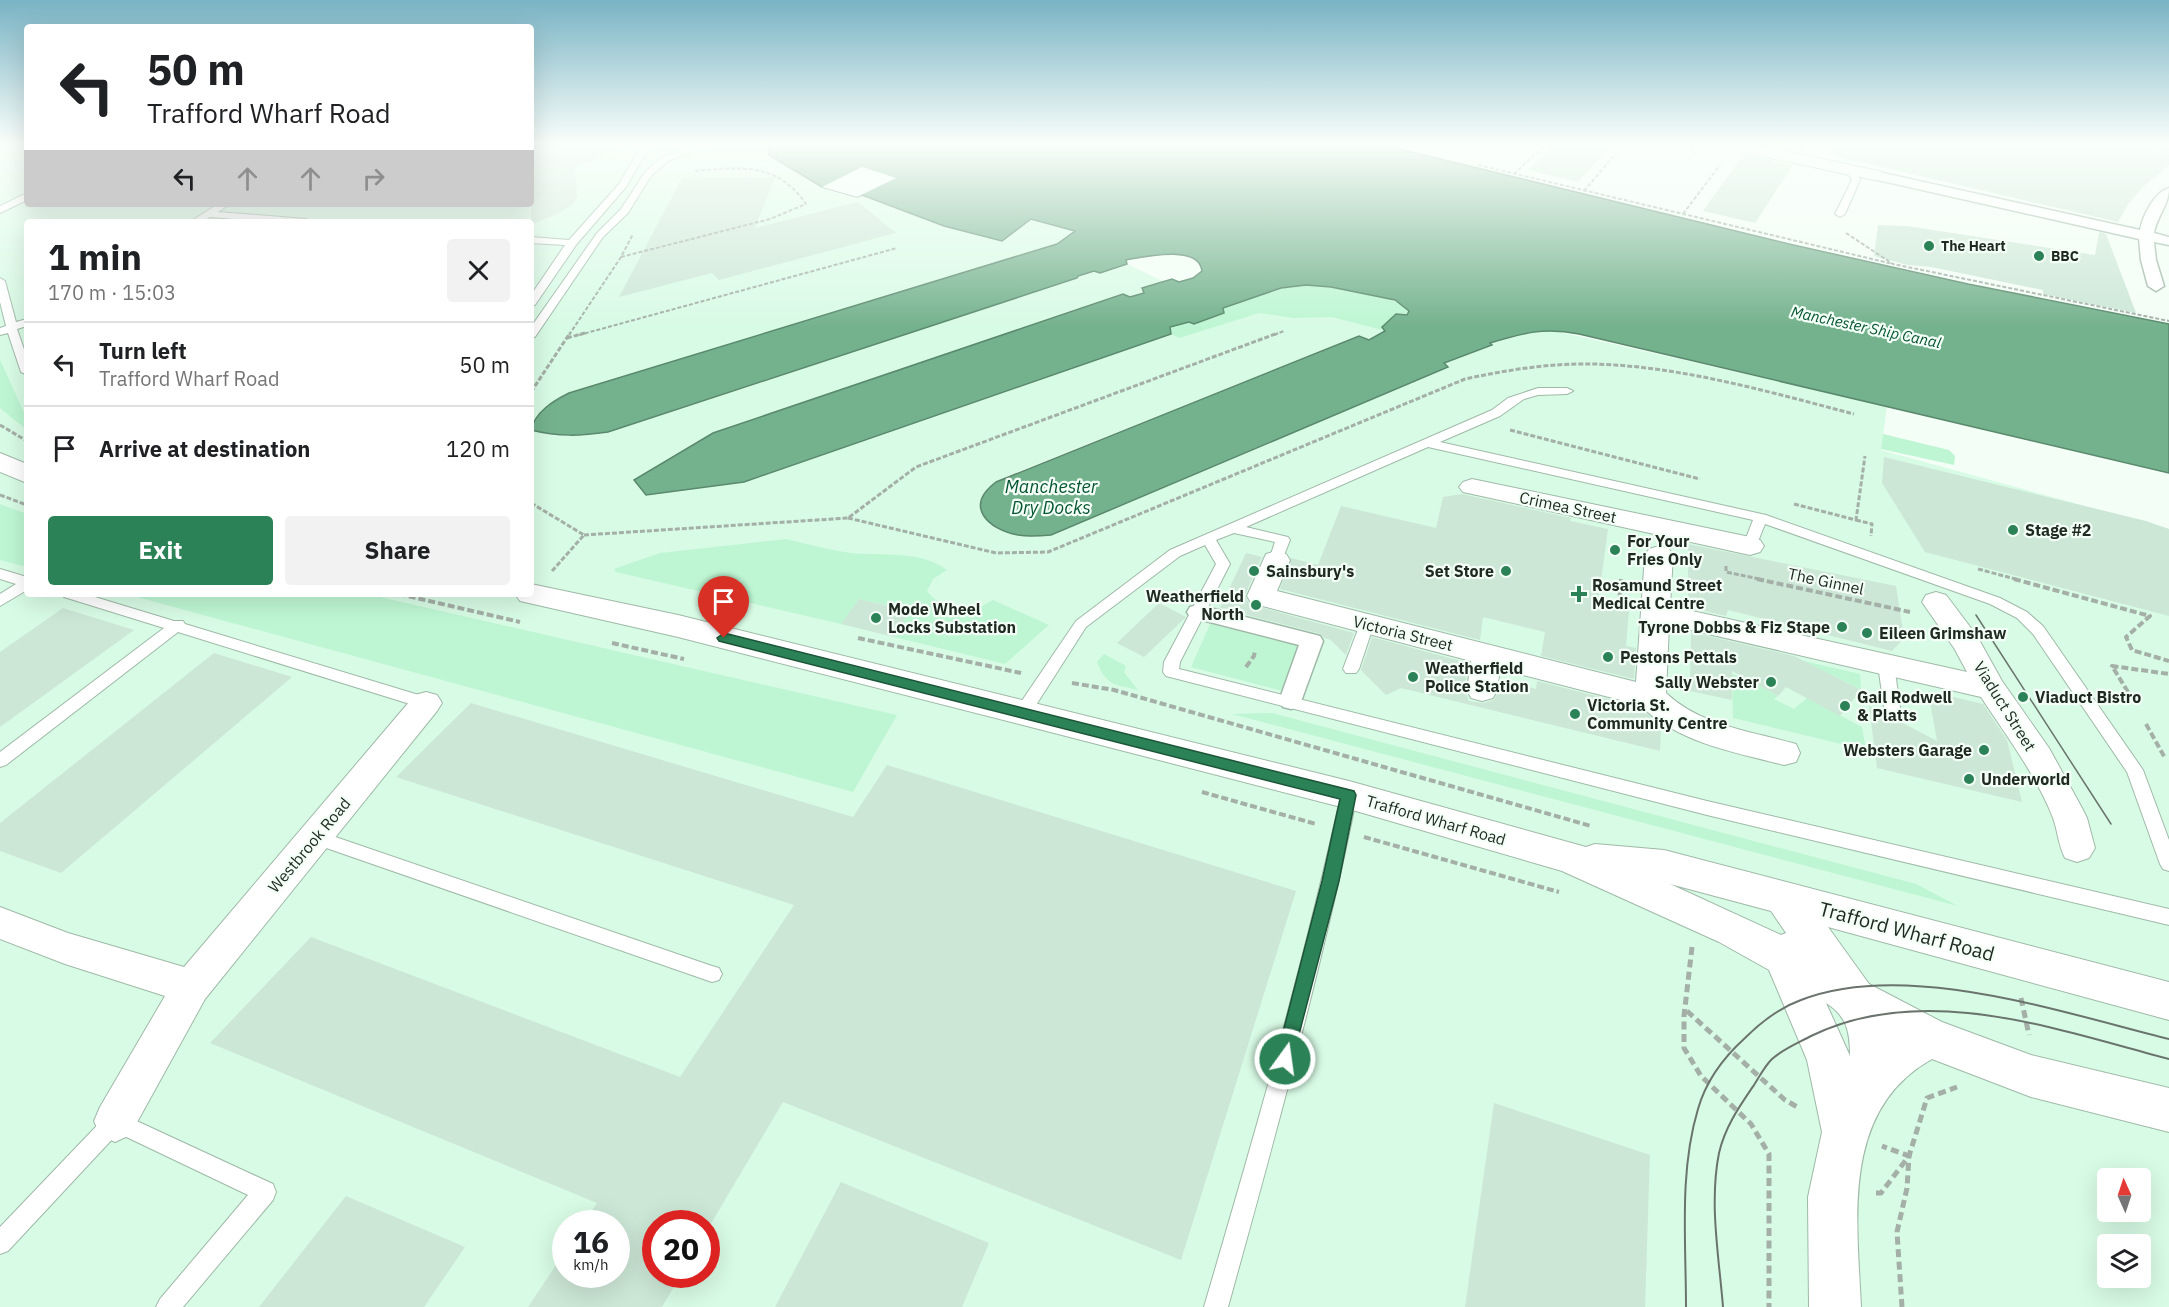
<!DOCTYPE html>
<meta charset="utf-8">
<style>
body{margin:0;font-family:"IBM Plex Sans",sans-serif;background:#f2f2f2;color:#202124;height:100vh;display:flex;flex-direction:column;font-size:22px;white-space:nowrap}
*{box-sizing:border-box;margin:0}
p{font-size:20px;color:#757577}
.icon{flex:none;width:33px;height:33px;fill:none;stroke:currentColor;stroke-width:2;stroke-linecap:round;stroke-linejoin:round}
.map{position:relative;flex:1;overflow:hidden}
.panel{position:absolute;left:24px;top:219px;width:510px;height:378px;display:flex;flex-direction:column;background:#fff;border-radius:6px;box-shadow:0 6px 24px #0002}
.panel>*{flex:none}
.guide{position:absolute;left:24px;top:24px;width:510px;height:183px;border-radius:6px;box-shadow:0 6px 24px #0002;background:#fff;color:#202124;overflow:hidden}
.needle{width:39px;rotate:357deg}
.controls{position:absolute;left:2097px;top:1168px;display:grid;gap:12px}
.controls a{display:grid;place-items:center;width:54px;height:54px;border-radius:6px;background:#fff;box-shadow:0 6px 24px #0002;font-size:30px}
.speed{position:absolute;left:552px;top:1210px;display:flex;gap:12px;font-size:30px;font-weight:700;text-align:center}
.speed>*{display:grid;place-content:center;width:78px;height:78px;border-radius:50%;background:#fff;box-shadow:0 6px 24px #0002;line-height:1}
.speed small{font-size:15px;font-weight:400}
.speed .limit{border:9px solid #d22;background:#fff;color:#111}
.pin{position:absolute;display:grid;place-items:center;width:51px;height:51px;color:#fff;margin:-62px -26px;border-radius:50% 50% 50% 0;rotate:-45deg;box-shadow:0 0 6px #0007}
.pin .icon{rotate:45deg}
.me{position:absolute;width:66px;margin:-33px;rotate:14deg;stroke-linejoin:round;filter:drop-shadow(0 0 4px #0008)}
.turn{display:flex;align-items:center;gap:21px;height:126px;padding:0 24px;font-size:27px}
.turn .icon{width:78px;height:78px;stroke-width:2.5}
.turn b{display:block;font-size:42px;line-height:51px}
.lanes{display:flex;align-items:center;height:57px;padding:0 24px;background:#0003;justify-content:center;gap:30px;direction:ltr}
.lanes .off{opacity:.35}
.round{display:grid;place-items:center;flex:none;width:63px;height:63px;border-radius:6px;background:#f2f2f2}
.overview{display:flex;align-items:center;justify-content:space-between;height:102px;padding:0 24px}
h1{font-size:36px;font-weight:800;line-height:45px}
.primary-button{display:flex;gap:12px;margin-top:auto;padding:12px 24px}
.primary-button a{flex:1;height:69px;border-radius:6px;background:#2b8256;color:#fff;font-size:24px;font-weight:800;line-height:69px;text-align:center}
.primary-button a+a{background:#f2f2f2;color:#202124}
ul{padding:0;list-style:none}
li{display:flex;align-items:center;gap:18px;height:84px;padding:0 24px;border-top:2px solid #e0e0e0}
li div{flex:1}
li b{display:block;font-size:22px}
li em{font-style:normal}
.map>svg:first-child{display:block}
</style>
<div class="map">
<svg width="2169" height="1307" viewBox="0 0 2169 1307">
<rect width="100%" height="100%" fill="#f3fef6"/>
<path fill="#d8fbe5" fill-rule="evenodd" d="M0 144H27V204H531V144H769V155L822 187 862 195 944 226 963 230 1031 219 1075 231 1057 244 534 421 531 428V222H27V594H531V430L550 435 579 436 608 432 1077 278V276L1094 271 1100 273 1127 264 1164 282 1143 288 1145 293 1130 297 1123 294 713 433 634 480 744 482 1171 334 1281 288 1386 331 1369 340 1359 336 1007 476 982 496 980 504 986 520 995 527 1021 536 1036 537 1062 530 1447 367 1444 363 1492 346 1489 344 1524 333 1551 330 1887 406 1881 450 2169 529V1307H0ZM2108 1179H2140V1212H2108ZM566 1224H616V1275H566ZM656 1224H706V1275H656ZM2108 1245H2140V1278H2108Z"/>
<g fill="#bef6d3">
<path d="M1306 285C1334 287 1389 292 1409 310L1407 315 1396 314 1382 327 1386 331 1332 317 1293 318 1259 313 1179 338 1171 334 1170 327 1189 322 1194 324 1223 313 1222 308 1281 288Z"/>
<polygon points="0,360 27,419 27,430 0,408"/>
<polygon points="1883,434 1949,450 1955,456 1954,465 1881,449"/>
<polygon points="0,504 27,514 27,567 0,560"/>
<path d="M786 539C807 544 829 550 851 553 882 556 921 550 947 570L933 579 927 591C936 604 955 608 969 613L993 600 1049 625 1005 664 894 637 909 610 859 599 841 624 616 572 614 569 660 553Z"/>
<polygon points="126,594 367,594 897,715 853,792"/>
<polygon points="1210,624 1298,646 1282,691 1191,667"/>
<polygon points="1757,650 1860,674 1861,690 1836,677 1831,683"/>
<path d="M1104 654 1126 666 1124 672 1138 690C1116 685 1106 686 1097 662Z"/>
<polygon points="1732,674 1742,677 1778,696 1774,699 1794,709 1807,698 1862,727 1866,750 1733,718"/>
<polygon points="1272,713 1916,884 1958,906 1232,714"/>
</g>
<path fill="#74b28d" stroke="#5a896d" stroke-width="1.5" d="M769 144H1379L1789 244 1968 284 2169 324V473L1579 334C1544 327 1523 333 1490 343L1492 345 1444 363 1448 367 1051 535C1040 536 1029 537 1018 535 987 529 964 506 996 482L1359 336 1369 340 1385 331 1382 327 1396 314 1407 315 1409 311 1395 300 1331 287 1306 285 1281 288 1223 308 1224 313 1194 324 1189 322 1170 327 1171 334 744 482 646 495 634 480 713 433 1123 294 1130 297 1144 293 1142 288 1172 279 1179 282 1193 278 1202 271C1199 244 1143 257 1126 260L1127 264 1100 273 1094 271 1078 276 1077 278 608 432C581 436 558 437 531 430 535 412 553 401 569 393L1057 244 1075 231 1031 219 1002 241 944 226 862 195 857 197 822 187 769 155Z"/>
<polygon fill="#f3fef6" points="862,167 896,178 857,197 822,187"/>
<g fill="#cce7d6">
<polygon points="531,144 629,144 629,146 575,167 577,197 574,203 559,213 531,225"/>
<polygon points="1555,144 1613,144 1578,182 1528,170"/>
<polygon points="1762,144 1806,144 1801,152"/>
<polygon points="1831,144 2143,144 2169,152 2169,165 2144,186 2128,204 2118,222 1830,155"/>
<polygon points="1744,154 1793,165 1755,223 1703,211"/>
<polygon points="775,177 755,228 858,202 896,233 719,280 712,273 619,297 682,178"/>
<polygon points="1878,225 1907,226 2095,255 2099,232 2106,234 2136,313 2043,294 2043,290 1931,267 1907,265 1874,256"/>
<polygon points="1884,457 2146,521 2169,529 2169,616 1925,552 1882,483"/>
<polygon points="1462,494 1571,518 1570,521 1608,529 1598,603 1629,611 1626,646 1636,648 1634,679 1541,656 1545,632 1483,617 1480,640 1280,589 1291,558 1318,565 1341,506 1436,528 1443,497"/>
<polygon points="1688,544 1896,586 1904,638 1892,651 1728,610 1726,616 1692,608 1692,602 1688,601"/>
<polygon points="1246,553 1262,557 1245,595 1249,604 1354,633 1346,655 1331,640 1324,638 1321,634 1220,608"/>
<polygon points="859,599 910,611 894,637 841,624"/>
<polygon points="1159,603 1186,617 1144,657 1117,643"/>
<polygon points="63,608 134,630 0,727 0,652"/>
<polygon points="1691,632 1794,656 1861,690 1840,716 1786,687 1778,696 1732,671 1732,700 1690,691"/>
<polygon points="1372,637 1468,663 1465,690 1469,701 1483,703 1494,700 1499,689 1515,683 1536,689 1537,681 1632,705 1632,708 1644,711 1661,725 1660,751 1401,688 1386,695 1361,670"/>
<polygon points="214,653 292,677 61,873 0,851 0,823"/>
<polygon points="1928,691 1983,704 2007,740 2022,802 1877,768 1869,706 1883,713 1887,720 1897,720 1937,741"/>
<polygon points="471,703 853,817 887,765 1296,891 1181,1260 783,1102 706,1232 706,1224 656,1224 656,1275 681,1275 662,1307 528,1307 566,1250 566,1275 616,1275 616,1224 583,1224 597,1203 210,1043 311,937 680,1077 794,905 396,777"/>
<polygon points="1494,1103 1650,1155 1645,1307 1465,1307"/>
<polygon points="841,1182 989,1243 962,1307 775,1307"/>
<polygon points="346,1196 465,1247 424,1307 259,1307"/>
</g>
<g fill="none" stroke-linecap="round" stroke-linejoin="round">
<g stroke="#9fb9a8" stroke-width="2">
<g id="service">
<polygon points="643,144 651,144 626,187 576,245 535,305 531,306 531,295 565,245 531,243 531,237 569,240 619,184"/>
<polygon points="697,144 708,144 668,161 651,176 628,213 603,237 535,337 531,338 531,327 597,233 621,209 645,172 662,157"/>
<polygon points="1696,144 1704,144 1696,153 1692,150"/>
<polygon points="1841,165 1857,173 1860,180 1845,214 1840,217 1835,214 1852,180 1850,176 1838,170 1837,168"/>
<polygon points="27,193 27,200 0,213 0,206"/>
<polygon points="218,204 230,204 218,212 306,219 311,222 272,222 210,217 202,222 190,222"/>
<polygon points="0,278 5,281 16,322 27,319 27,326 17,329 27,358 27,375 21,372 8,333 0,335 0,328 6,326 0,302"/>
<polygon points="1538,388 1567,388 1573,391 1567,394 1538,395 1524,399 1500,416 1440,442 1766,515 2000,598 2027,612 2043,626 2143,770 2169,840 2169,871 2163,869 2160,864 2127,772 2033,634 2017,618 1990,604 1765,524 1755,549 1745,549 1743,546 1753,520 1428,447 1246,527 1288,537 1290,540 1281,563 1276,564 1269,560 1275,542 1234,533 1216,540 1230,564 1180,662 1179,669 1707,801 2169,909 2169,925 1707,815 1166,676 1163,672 1164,662 1216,564 1205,545 1180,556 1086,627 1029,716 1017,716 1015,712 1017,708 1076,621 1170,550 1492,410 1508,398"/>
<polygon points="0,569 27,577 27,590 0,606 0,594 16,584 0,579"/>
<polygon points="62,594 85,594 174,621 183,621 185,624 432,699 434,703 432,707 426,709 178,632 6,765 0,767 0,752 164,628 64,597"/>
<polygon points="1367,619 1374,624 1359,669 1356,673 1346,673 1343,669 1360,624"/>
<polygon points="1886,660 1891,661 1894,665 1901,714 1899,718 1887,718 1885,714 1878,665 1881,661"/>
<path d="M1349 788 1355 790 1357 795C1322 968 1275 1137 1228 1307H1204C1254 1137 1303 968 1341 795L1343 790Z"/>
<polygon points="315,830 712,966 719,968 722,974 719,980 712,982 309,842 306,837 309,832"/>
<polygon points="115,1111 273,1184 276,1192 273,1200 183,1307 156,1307 160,1299 248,1195 118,1133 8,1251 0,1254 0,1227 108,1114"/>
</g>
</g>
<g stroke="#9fb9a8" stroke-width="3">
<g id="pedestrian">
<polygon points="2158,144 2169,144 2169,149 2160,147"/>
<path d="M1874 171 2140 230C2143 216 2154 192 2169 188 2169 205 2157 216 2154 233L2169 237V245L2154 242 2156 260 2164 286 2156 291 2148 286 2141 260 2139 239 1869 178 1867 175 1869 172Z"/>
<polygon points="1198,605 1320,636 1323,641 1299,707 1291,709 1283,707 1279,701 1299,645 1190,617 1187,612 1190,607"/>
</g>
</g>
<g stroke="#9fb9a8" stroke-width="2">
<g id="minor">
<polygon points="1721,144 1752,144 1874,170 1880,171 1883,175 1880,179 1874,180 1729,149 1723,148"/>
<polygon points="1472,479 1750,537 1760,540 1764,546 1760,552 1750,555 1463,492 1459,487 1463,482"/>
<path d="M1659 546 1669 549 1673 555 1670 606 1967 672 1954 648 1922 602 1926 595 1936 592 1946 595 1977 636 2002 681 2049 748 2082 808 2087 818 2095 848 2089 858 2077 862 2065 858C2058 845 2058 831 2053 818 2037 776 2005 734 1981 697L1669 625 1666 693C1701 726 1751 731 1796 744L1800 753 1796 762 1784 765C1734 752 1678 743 1640 705L1500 669 1497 690 1493 698 1482 701 1471 698 1467 690 1471 661 1251 603 1247 596 1266 554 1276 551 1286 554 1290 560 1277 591 1636 682 1645 555 1649 549Z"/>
<polygon points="426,692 437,695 442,703 437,711 205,999 130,1135 115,1142 100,1135 94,1121 100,1107 165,996 65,964 0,939 0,907 68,933 184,967 415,695"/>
</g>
</g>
<g stroke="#9fb9a8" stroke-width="2">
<g id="tertiary">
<polygon points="0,453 27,464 27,483 0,472"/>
<path d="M531 584 678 615 1349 781 1586 847 1595 844 1664 850 2169 982V1020L1828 927 1869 984 1942 1022 2031 1055 2169 1088V1132L2031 1097 1932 1059C1841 1110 1857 1218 1861 1307H1809L1808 1197 1822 1132 1807 1060 1769 970 1719 942 1562 871 1349 809 1023 725 678 637 520 601 515 594H531ZM1670 884 1771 911 1786 933 1781 935ZM1826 1003C1847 1016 1850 1032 1850 1056Z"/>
</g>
</g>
<g stroke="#a4afa7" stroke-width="2" stroke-dasharray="4 2" stroke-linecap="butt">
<polyline points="1478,165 1893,264"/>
<polyline points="1514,174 1546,144"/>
<polyline points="1584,191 1624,144"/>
<polyline points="1683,214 1720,165"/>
<polyline points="1846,233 1893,264 2169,321"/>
<path d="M621 257 770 219 806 204C777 162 741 167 695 171"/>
<polyline points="569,335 621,257 633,234"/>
<polyline points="579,335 897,248"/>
<polyline points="1274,335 1284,331"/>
</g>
<g stroke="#a4afa7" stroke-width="3" stroke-dasharray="5 2" stroke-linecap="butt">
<polyline points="567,338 585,333"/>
<polyline points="531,392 570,333"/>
<polyline points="0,425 27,441"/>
<polyline points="1510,430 1700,479"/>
<polyline points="0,495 27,505"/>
<polyline points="531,503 584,535 552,571"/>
<polyline points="1794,504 1856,520 1865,456"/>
<path d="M848 518 996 553 1048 552 1465 379C1507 370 1550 363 1593 364 1681 366 1769 392 1854 414"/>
<polyline points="1856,520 1872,524 1871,536"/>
<polyline points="584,535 848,518 916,467 1278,333"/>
<polyline points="1726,566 1726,572 1764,580"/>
<polyline points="1978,569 2019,580"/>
</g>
<g stroke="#a4afa7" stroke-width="4" stroke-dasharray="7 3" stroke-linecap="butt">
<polyline points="1621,579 1619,604 1625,605"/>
<polyline points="1757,579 1910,612"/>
<polyline points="2014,579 2150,616 2126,637 2132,650 2169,661"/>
<polyline points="399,594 520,622"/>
<polyline points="858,638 1021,673"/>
<polyline points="612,643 684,659"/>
<polyline points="1246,667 1254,656 1255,650"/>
<polyline points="1072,683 1114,690 1591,826"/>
<polyline points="2128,692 2112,666 2169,674"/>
<polyline points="2146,724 2165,758"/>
<polyline points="1202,792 1316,824"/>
<polyline points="1364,837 1559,892"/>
</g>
<g stroke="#a4afa7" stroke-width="5" stroke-dasharray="8 4.5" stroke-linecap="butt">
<polyline points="1692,947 1684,1016 1684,1048 1701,1076 1751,1124 1769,1154 1769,1307"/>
<polyline points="2021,998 2029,1035"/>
<polyline points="1687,1011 1785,1100 1799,1108"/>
<polyline points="1876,1193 1881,1193 1909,1156 1882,1146"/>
<polyline points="1902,1307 1897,1232 1907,1188 1909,1156 1927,1098 1957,1087"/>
</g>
<use href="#service" fill="#fff" fill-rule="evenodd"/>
<use href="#pedestrian" fill="#fff" fill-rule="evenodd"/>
<use href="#minor" fill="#fff" fill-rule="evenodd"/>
<use href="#tertiary" fill="#fff" fill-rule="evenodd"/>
<polyline stroke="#6a746d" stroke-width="1.5" points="1976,615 2111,824"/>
<g stroke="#6a746d" stroke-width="2">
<path d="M1686 1307C1686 1241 1679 1172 1698 1109 1706 1081 1724 1057 1745 1038 1761 1022 1779 1008 1801 1000 1906 959 2063 1013 2169 1039"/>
<path d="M1723 1307C1719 1257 1709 1203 1719 1153 1725 1127 1739 1107 1754 1085 1760 1076 1764 1067 1772 1059 1783 1049 1798 1043 1811 1036 1924 981 2055 1029 2169 1059"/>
</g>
</g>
<linearGradient id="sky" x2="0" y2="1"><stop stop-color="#79b3c4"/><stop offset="0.44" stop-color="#fafffb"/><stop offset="1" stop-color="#fafffb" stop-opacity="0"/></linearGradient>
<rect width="2169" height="327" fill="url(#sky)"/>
<polygon fill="#2b8256" stroke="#1c5438" stroke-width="1.5" points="724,633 1354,791 1356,795 1339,881 1291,1065 1285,1068 1278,1065 1276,1059 1322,881 1340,799 719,641 717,638"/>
<g fill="#2b8256" stroke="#f3fef6" stroke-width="2">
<circle cx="1929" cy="246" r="6"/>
<circle cx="2039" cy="256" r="6"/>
<circle cx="2013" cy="530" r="6"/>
<circle cx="1615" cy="550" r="6"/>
<circle cx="1254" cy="571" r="6"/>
<circle cx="1506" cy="571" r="6"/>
<path d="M1576 585h6v6h6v6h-6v6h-6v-6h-6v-6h6z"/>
<circle cx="1256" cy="605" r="6"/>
<circle cx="876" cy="618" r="6"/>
<circle cx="1842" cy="627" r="6"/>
<circle cx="1867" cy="633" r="6"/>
<circle cx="1608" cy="657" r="6"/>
<circle cx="1413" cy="677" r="6"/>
<circle cx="1771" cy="682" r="6"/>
<circle cx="2023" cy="697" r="6"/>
<circle cx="1845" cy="706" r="6"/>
<circle cx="1575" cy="714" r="6"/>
<circle cx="1984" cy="750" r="6"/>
<circle cx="1969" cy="779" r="6"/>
</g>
<g text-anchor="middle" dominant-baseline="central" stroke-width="4.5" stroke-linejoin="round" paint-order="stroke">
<g font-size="14" font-weight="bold" fill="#1f2922" stroke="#f3fef6" text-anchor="start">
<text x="1941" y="246">The Heart</text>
<text x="2051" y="256">BBC</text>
</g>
<g font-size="15" font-style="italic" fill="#045431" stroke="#f3fef6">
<text transform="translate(1866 327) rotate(12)">Manchester Ship Canal</text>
</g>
<g font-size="16" fill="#1f2922" stroke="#f3fef6">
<text transform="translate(1568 507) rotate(12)">Crimea Street</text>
<text transform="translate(1826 581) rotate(12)">The Ginnel</text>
<text transform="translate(1403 633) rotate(14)">Victoria Street</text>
<text transform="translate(2005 706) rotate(58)">Viaduct Street</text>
<text transform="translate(1436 820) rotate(16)">Trafford Wharf Road</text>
<text transform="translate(309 845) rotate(-50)">Westbrook Road</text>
</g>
<g font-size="16" font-weight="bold" fill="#1f2922" stroke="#f3fef6" text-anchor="start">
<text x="2025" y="530">Stage #2</text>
<text x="1627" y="541">For Your<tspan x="1627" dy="18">Fries Only</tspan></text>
<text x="1266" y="571">Sainsbury's</text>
<text x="1494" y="571" text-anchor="end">Set Store</text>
<text x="1592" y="585">Rosamund Street<tspan x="1592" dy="18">Medical Centre</tspan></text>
<text x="1244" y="596" text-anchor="end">Weatherfield<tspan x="1244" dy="18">North</tspan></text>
<text x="888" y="609">Mode Wheel<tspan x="888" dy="18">Locks Substation</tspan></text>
<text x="1830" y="627" text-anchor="end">Tyrone Dobbs &amp; Fiz Stape</text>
<text x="1879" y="633">Eileen Grimshaw</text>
<text x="1620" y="657">Pestons Pettals</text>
<text x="1425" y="668">Weatherfield<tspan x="1425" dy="18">Police Station</tspan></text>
<text x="1759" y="682" text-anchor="end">Sally Webster</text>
<text x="1857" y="697">Gail Rodwell<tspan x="1857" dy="18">&amp; Platts</tspan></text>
<text x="2035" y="697">Viaduct Bistro</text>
<text x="1587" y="705">Victoria St.<tspan x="1587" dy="18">Community Centre</tspan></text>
<text x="1972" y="750" text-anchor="end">Websters Garage</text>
<text x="1981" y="779">Underworld</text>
</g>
<g font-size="18" font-style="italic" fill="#045431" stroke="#f3fef6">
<text x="1051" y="486">Manchester<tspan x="1051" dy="21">Dry Docks</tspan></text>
</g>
<g font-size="20" fill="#1f2922" stroke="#f3fef6">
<text transform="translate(1907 931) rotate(15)">Trafford Wharf Road</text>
</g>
</g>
</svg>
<div class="controls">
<a><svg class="needle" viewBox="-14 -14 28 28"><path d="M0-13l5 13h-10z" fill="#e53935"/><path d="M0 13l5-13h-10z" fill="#757577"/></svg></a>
<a><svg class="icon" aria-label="layers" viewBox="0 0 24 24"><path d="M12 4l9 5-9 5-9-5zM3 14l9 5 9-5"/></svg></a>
</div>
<div class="speed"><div>16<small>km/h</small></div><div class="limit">20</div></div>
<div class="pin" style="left:724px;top:638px;background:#d93025"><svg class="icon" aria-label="arrive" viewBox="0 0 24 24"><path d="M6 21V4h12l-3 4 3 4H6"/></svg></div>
<svg class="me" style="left:1285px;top:1059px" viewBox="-20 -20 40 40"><circle r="17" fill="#2b8256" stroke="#fff" stroke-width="3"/><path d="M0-11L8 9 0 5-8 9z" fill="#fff"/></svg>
<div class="guide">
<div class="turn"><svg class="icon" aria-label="left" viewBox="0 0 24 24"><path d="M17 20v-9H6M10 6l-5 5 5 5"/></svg><div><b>50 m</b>Trafford Wharf Road</div></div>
<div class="lanes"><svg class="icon" aria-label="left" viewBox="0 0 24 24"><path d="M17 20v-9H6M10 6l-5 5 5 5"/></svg><svg class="icon off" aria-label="ahead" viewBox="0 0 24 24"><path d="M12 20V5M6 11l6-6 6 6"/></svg><svg class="icon off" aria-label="ahead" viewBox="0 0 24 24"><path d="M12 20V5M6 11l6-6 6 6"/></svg><svg class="icon off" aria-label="right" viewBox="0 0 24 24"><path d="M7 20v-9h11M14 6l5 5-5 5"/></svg></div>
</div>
<section class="panel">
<div class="overview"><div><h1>1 min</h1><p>170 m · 15:03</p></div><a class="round"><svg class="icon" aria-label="close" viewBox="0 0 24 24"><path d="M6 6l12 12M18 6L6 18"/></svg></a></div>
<ul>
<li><svg class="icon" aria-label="left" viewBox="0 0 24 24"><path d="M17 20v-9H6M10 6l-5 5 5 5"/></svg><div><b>Turn left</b><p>Trafford Wharf Road</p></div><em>50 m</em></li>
<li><svg class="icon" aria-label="arrive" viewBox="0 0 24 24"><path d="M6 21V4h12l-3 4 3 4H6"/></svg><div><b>Arrive at destination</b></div><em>120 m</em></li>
</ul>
<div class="primary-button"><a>Exit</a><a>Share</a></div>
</section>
</div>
